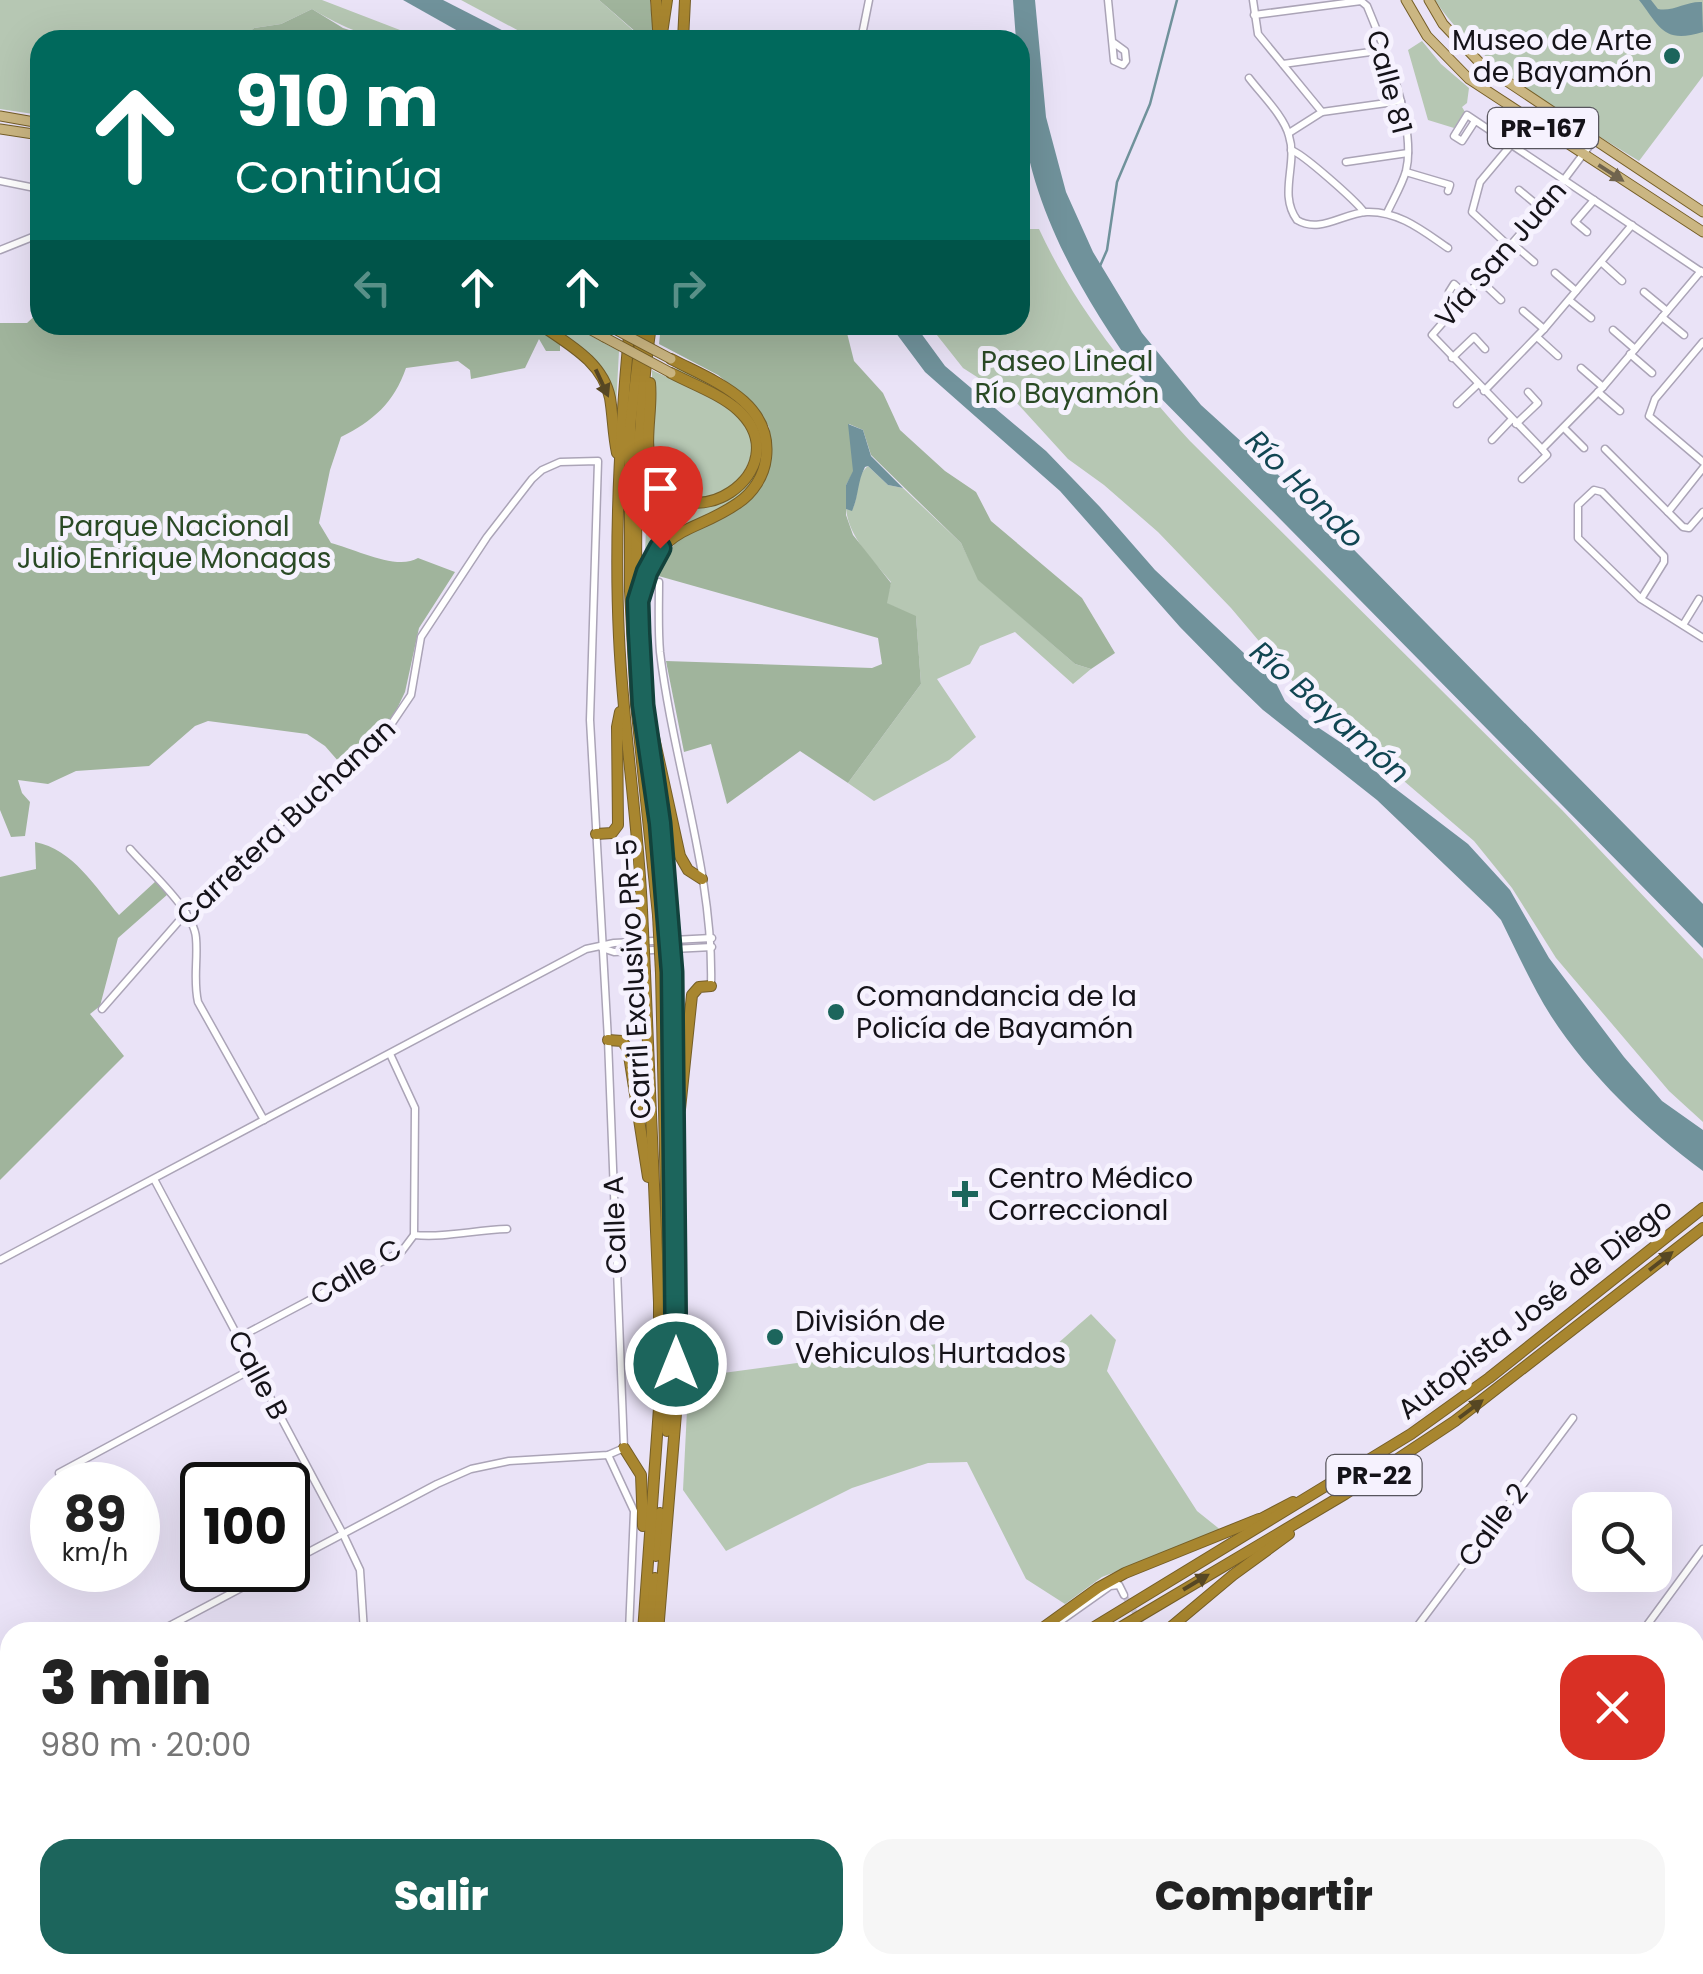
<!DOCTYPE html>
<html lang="es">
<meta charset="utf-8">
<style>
body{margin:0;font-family:Poppins,sans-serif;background:#f6f6f6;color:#222;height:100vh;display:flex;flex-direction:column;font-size:38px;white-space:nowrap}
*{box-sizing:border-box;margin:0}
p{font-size:32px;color:#767676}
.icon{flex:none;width:55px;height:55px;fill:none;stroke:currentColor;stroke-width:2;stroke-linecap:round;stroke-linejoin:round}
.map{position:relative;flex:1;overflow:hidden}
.drawer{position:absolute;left:0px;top:1622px;width:1705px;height:352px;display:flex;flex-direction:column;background:#fff;border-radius:30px 30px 0 0;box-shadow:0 10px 40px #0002}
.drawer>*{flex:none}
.hud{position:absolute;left:30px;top:30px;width:1000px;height:305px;border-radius:30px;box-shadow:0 10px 40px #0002;background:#00695c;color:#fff;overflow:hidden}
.fabs{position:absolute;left:1572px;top:1492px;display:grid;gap:20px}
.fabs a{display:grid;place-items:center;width:100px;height:100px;border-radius:20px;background:#fff;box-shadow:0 10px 40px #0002;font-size:50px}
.speed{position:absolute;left:30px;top:1462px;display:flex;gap:20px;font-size:50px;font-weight:700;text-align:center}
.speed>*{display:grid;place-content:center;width:130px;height:130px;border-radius:50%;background:#fff;box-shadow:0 10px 40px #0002;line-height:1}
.speed small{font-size:25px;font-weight:400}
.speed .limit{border:5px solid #111;border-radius:15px;background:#fff;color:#111}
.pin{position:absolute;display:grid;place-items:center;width:85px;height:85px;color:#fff;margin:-102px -42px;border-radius:50% 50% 50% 0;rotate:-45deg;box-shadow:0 0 10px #0007}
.pin .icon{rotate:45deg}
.me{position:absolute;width:110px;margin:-55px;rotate:0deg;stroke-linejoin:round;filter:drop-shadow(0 0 8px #0008)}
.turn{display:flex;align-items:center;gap:35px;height:210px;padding:0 40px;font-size:45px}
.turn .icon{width:130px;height:130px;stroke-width:2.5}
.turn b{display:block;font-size:70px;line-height:85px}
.lanes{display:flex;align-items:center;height:95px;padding:0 40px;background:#0003;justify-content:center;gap:50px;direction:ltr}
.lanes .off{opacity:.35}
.round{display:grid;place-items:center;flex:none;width:105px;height:105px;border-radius:30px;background:#f6f6f6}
.head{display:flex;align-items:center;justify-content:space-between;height:170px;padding:0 40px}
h1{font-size:60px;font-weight:800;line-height:75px}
.action{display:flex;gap:20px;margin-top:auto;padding:20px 40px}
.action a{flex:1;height:115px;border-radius:30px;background:#1c655c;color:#fff;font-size:40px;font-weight:800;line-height:115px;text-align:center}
.action a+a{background:#f6f6f6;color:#222}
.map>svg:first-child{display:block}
</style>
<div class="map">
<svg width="1703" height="1974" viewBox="0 0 1703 1974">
<rect width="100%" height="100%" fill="#eae3f7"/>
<g fill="#b6c7b3">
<path d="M0 0H322L426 40C375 40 356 35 312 9L281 24 254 28 240 40H40V115L0 109Z"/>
<polygon points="461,0 599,0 644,40 536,40"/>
<path d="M1435 0H1703V76L1639 161C1574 121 1476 64 1435 0Z"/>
<polygon points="1422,41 1441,64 1469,88 1467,103 1462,107 1465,112 1454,128 1428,120 1408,50"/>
<path d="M1020 229H1039C1075 307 1132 377 1190 441L1562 810 1703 959V1122L1669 1091 1556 958 1512 888 1474 841 1307 698 1231 608 1158 532 1104 485 1068 459 1016 402 963 368 929 325H1020Z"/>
<polygon points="547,325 571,325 619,351 616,407 606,379"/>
<polygon points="675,366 728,392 751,410 764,446 760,474 745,495 650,555 645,554 648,475 651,474 668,495 711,506 733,496 748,481 759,446 732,401 678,371"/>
<path d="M652 370C674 381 718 398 736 413 791 460 688 553 652 452Z"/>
<path d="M868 466 888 485 903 488 961 543 979 580 1075 664 1091 669 1073 684 1015 632 980 646 970 664 937 679 976 737 949 760 874 801 848 783 921 684 916 617 886 603 891 582C873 560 849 538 846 509L852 510C860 495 854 477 868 466Z"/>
<path d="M1091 1314 1116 1340 1107 1371 1197 1511 1222 1531 1102 1577 1065 1604 1026 1579 967 1462 928 1463 852 1488 726 1551 683 1490 688 1390 693 1377 959 1341C965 1348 973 1360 982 1363 1026 1382 1060 1340 1091 1314Z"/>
<polygon points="10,1874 10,1965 110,1965 109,1974 0,1974 0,1883"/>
<polygon points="162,1965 430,1965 435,1974 159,1974"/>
<polygon points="700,1965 853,1965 859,1974 691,1974"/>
</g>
<g fill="#a0b49c">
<polygon points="599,0 650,0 654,40 645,40"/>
<polygon points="312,9 343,28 380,40 240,40 254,28 281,24"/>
<path d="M40 311V325H533L560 344V351H546L539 339 525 368 471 379 470 370 458 361 406 368C394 403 373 421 341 437L330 470 319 523 331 543C355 549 397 571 418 558L455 572 419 628 405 692 394 715 358 754 339 762 325 746 307 734 208 721 195 726 149 766 76 771 48 784 18 780 22 793 30 802 25 836 11 837 0 810V323H27Z"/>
<polygon points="661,325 841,325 847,333 854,361 883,393 900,430 945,471 976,492 991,521 1082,598 1115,653 1091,669 1075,664 978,580 961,543 871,455 863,430 849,424 854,471 846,485 846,515 853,535 891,583 887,603 916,616 921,684 848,783 800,751 727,804 711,744 684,752 666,661 872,668 882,664 878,638 655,575 677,540 733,511 770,464 772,449 769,427 755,405 718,375 659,344"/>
<path d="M35 842C73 849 95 887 119 915L156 881 168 894 118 938 100 1006 90 1014 124 1056 0 1180V877L36 869Z"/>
</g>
<g fill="#70929b">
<polygon points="403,0 443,0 521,40 474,40"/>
<path d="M1013 0H1035L1046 117 1066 192 1093 252 1142 333 1201 405 1298 493 1703 904V948L1140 377C1082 296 1028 205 1020 102 1018 82 1020 61 1020 40H1016Z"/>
<path d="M1639 0H1651L1658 9C1673 12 1686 1 1702 2L1703 32C1663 44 1660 27 1639 0Z"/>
<path d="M890 325H915L945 366 1046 451 1100 507 1155 570 1276 683 1285 701 1304 718 1355 752 1388 783 1468 844 1510 890 1549 958 1624 1057 1662 1101 1703 1130V1171C1646 1129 1590 1076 1551 1016 1532 986 1517 952 1501 920L1491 909 1377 800 1263 710 1234 682 1180 627 1060 491 925 372Z"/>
<path d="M848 424 863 430 871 456 903 488 888 485 868 466 865 467C857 482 859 496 852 511L846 509V485L853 471Z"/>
</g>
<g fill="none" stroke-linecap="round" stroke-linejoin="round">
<polyline stroke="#70929b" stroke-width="2.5" points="1100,266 1107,250 1117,182 1150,104 1177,0"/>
<polyline stroke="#cac4d6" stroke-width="6" stroke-dasharray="6 3" stroke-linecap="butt" points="1124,1595 1146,1630"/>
<g stroke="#aba4b7" stroke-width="9">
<g id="minor">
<polyline points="1108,0 1114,61 1123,65 1126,61 1125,51 1114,43"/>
<polyline points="1253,0 1258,34 1322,112"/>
<path d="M1254 15 1361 1 1367 6C1384 47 1417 126 1406 171 1402 185 1393 200 1387 213"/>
<polyline points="861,40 869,0"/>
<polyline points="1283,64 1385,50"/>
<path d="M1249 78C1261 94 1284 116 1289 136 1298 164 1278 194 1297 220 1320 234 1343 213 1367 212 1399 211 1423 231 1448 248"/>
<polyline points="1475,121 1462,141 1454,136 1467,115 1703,273"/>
<polyline points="1289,133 1322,112 1401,101"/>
<path d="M1291 150C1302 153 1355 200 1364 212"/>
<polyline points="1346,162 1408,153"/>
<polyline points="1406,172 1450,185 1448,191"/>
<polyline points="0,181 40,189"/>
<polyline points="1519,190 1542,209"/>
<polyline points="1587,232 1575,222 1594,200"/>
<polyline points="1513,244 1534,262"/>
<polyline points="1510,247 1472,212 1480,182 1511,145"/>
<polyline points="0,250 40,234"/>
<polyline points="1601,262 1622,281"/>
<polyline points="1555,273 1576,291"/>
<polyline points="1481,281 1501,300"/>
<polyline points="1644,292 1667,311"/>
<polyline points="1569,300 1591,318"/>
<polyline points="1451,311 1449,292 1454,284 1467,296"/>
<polyline points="1523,311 1544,329"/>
<polyline points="1662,317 1684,335"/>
<polyline points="1613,330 1635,349"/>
<polyline points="1537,337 1558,356"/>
<polyline points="1703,342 1655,399 1649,416 1703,462"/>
<polyline points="1630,354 1652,373"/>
<polyline points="1452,358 1474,337 1485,349"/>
<polyline points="1581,368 1603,387"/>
<polyline points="1484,391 1544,329 1632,225"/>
<polyline points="1598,392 1620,411"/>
<polyline points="1457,404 1478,384"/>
<polyline points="1516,424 1538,403 1528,392"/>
<polyline points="1564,428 1584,448"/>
<polyline points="1492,440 1512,419"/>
<polyline points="1542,449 1432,335 1542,209 1593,141"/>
<polyline points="1542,449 1603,387 1701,271"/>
<polyline points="1605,449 1683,527 1689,528 1703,512"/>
<polyline points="1522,479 1547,455 1542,449"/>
<polyline points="1668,512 1703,468"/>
<path d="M659 582C659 605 658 629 660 652 673 763 714 873 711 986"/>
<polyline points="1641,599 1664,562 1664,556 1602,492 1594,490 1578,505 1578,538 1641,599 1703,638"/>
<polyline points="1683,625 1699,599"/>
<path d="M130 849C148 870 194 910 196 938 198 960 193 980 198 1002L264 1120"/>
<polyline points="184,910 338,772 384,735 411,695 421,637 487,537 532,479 542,470 560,462 598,461 590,720 608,1040 624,1448 608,1455 509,1461 471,1469 437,1484 288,1563"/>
<polyline points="602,948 614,952 712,947"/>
<polyline points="102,1009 186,913"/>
<polyline points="154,1179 343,1534 360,1570 364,1632"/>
<path d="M414 1235C446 1238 474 1230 507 1229"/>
<polyline points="0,1260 586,949 614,943 712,938"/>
<polyline points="238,1338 402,1251 414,1235 415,1108 390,1054"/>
<polyline points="608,1455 634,1511 629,1632"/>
<polyline points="59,1473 254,1368"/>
<polyline points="1146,1630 1147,1632"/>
<polyline points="158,1632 275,1570"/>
<polyline points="1045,1632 1110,1586 1119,1585 1124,1595"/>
<polyline points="1413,1632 1573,1418"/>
<polyline points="1642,1632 1703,1549"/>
<polyline points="908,1965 914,1974"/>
<polyline points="965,1965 971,1974"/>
<polyline points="1034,1965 1040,1974"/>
<polyline points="1557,1965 1569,1974"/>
</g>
</g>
<g stroke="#755e27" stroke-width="11">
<g id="major">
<polyline points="1406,0 1427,36 1469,79 1703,232"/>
<polyline points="1429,0 1443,24 1481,64 1703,212"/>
<polyline points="0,116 40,123"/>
<polyline points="0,129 40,135"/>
<polyline points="582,325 604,337"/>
<polyline points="662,1965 663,1974"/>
<polyline points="673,1965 674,1974"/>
</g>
</g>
<g stroke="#755e27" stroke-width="12">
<g id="highway">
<polyline points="656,0 658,29"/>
<polyline points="661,40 667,0"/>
<polyline points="683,40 685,0"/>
<path d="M541 325C568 344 603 362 610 398 613 416 613 434 617 453"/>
<path d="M630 325C620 428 614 533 619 637 623 728 638 819 642 910"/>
<polyline points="642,325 630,427 630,591 636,704 658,915"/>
<path d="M651 325C634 444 632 585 643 704 649 773 662 840 668 908"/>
<path d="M650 383C653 409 643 442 652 467 682 550 803 470 738 410 720 394 692 384 671 373"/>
<path d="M643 586C661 524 694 534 738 503 753 493 764 476 766 458 773 401 711 380 671 359"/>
<polyline points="653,733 680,856 688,870 702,879"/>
<polyline points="596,834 612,833 618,825 617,727 620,712"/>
<polyline points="661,973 669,1335 667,1431"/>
<polyline points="608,1040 622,1041 628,1049 648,1177"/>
<polyline points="680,1109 692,995 699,987 711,986"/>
<polyline points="624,1448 641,1475 643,1526"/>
<polyline points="1255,1522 1293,1502"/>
<polyline points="656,1556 660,1513"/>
<polyline points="643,1632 659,1408 659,1302 645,973"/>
<polyline points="651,1632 655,1578"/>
<polyline points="658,1632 677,1401 672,972"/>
<polyline points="1037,1632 1098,1588 1125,1573 1259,1519"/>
<polyline points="1086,1632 1411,1434 1489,1378 1703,1208"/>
<polyline points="1113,1632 1345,1494 1455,1421 1703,1228"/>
<polyline points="1165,1632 1233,1575 1289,1534"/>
<polyline points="483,1974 497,1965"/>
<polyline points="520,1974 535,1965"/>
<polyline points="541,1974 556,1965"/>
<polyline points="558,1974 578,1965"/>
<polyline points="600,1974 652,1965"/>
<polyline points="684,1974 692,1965"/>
</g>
</g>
<use href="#minor" stroke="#fff" stroke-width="6"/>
<use href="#major" stroke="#cbb682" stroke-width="9"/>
<use href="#highway" stroke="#a8862f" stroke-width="10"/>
<g stroke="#755e27" stroke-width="11" stroke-linecap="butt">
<g id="major-bridge">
<polyline points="607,325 671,359"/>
<polyline points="604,337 671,373"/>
</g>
</g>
<g stroke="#755e27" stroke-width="12" stroke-linecap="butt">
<g id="highway-bridge">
<polyline points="668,908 672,972"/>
<polyline points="642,910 645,973"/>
<polyline points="658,915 661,973"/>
</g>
</g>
<use href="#major-bridge" stroke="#cbb682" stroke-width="9"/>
<use href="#highway-bridge" stroke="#a8862f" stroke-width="10"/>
</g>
<defs><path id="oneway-solid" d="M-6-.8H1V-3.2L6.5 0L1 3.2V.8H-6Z" transform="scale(2.5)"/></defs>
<use fill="#70644e" href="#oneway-solid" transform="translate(1611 173) rotate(33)"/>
<g fill="#574723">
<use href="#oneway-solid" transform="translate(602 383) rotate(65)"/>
<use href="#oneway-solid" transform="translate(1661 1261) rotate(-38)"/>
<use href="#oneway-solid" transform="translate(1471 1409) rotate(-37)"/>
<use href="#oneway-solid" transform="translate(1196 1582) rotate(-31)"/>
</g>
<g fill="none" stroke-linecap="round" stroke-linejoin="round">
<g stroke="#12423c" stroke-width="25">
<polyline id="route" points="660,548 647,572 638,601 639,633 643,705 660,823 672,972 676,1364"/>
</g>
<use href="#route" stroke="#1c655c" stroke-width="18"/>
</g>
<g fill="#1c655c" stroke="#f6f2fe" stroke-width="4">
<circle cx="1672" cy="56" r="10"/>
<circle cx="836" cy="1012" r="10"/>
<path d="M960 1179h10v10h10v10h-10v10h-10v-10h-10v-10h10z"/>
<circle cx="775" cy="1337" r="10"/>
</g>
<g text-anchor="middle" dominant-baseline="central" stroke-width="10" stroke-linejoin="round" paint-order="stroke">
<g fill="#f6f2fe" stroke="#58565e" stroke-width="2.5">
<rect x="1488" y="108" width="110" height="40" rx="8"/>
<rect x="1326.5" y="1455" width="95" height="40" rx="8"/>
</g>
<g font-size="25" font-weight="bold" fill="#151319">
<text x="1543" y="128">PR-167</text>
<text x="1374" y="1475">PR-22</text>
</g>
<g font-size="28" fill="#151319" stroke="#f6f2fe" text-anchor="start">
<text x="1652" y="40" text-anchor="end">Museo de Arte<tspan x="1652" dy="32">de Bayamón</tspan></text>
<text x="856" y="996">Comandancia de la<tspan x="856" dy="32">Policía de Bayamón</tspan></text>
<text x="988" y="1178">Centro Médico<tspan x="988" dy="32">Correccional</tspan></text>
<text x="795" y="1321">División de<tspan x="795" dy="32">Vehiculos Hurtados</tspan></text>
</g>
<g font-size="28" fill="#151319" stroke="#f6f2fe">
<text transform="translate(1389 82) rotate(75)">Calle 81</text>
<text transform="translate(1501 254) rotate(-49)">Vía San Juan</text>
<text transform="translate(286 822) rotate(-43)">Carretera Buchanan</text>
<text transform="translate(634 979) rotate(-93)">Carril Exclusivo PR-5</text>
<text transform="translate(615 1225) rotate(-92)">Calle A</text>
<text transform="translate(356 1272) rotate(-31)">Calle C</text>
<text transform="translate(1535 1309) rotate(-38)">Autopista José de Diego</text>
<text transform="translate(258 1375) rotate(62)">Calle B</text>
<text transform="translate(1493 1525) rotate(-53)">Calle 2</text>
</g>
<g font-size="28" fill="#2a4a25" stroke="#f6f2fe">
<text x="1067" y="361">Paseo Lineal<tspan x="1067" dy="32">Río Bayamón</tspan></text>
<text x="174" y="526">Parque Nacional<tspan x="174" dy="32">Julio Enrique Monagas</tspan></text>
</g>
<g font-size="30" font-style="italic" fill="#114652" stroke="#f6f2fe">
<text transform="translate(1305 489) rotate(45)">Río Hondo</text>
<text transform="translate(1330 712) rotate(41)">Río Bayamón</text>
</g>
</g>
</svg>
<div class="fabs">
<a><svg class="icon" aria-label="search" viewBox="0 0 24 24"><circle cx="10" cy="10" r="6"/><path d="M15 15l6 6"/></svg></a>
</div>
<div class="speed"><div>89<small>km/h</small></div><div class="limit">100</div></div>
<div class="pin" style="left:660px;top:548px;background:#d93025"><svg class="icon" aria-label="arrive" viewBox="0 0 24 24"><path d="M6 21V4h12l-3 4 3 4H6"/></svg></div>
<svg class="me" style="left:676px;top:1364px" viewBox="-20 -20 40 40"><circle r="17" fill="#1c655c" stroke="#fff" stroke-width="3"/><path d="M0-11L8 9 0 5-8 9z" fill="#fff"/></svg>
<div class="hud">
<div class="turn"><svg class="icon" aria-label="ahead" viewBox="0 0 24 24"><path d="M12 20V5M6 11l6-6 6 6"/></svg><div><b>910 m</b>Continúa</div></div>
<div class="lanes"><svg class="icon off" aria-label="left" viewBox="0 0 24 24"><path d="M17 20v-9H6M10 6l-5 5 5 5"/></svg><svg class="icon" aria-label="ahead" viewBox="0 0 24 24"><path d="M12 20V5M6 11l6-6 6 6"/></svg><svg class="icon" aria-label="ahead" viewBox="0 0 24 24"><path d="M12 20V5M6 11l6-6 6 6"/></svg><svg class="icon off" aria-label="right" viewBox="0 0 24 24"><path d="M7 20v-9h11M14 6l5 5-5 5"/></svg></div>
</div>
<section class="drawer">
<div class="head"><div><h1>3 min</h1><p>980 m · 20:00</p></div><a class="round" style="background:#d93025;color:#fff"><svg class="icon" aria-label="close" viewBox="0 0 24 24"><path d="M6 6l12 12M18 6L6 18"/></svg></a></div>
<div class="action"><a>Salir</a><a>Compartir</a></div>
</section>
</div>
